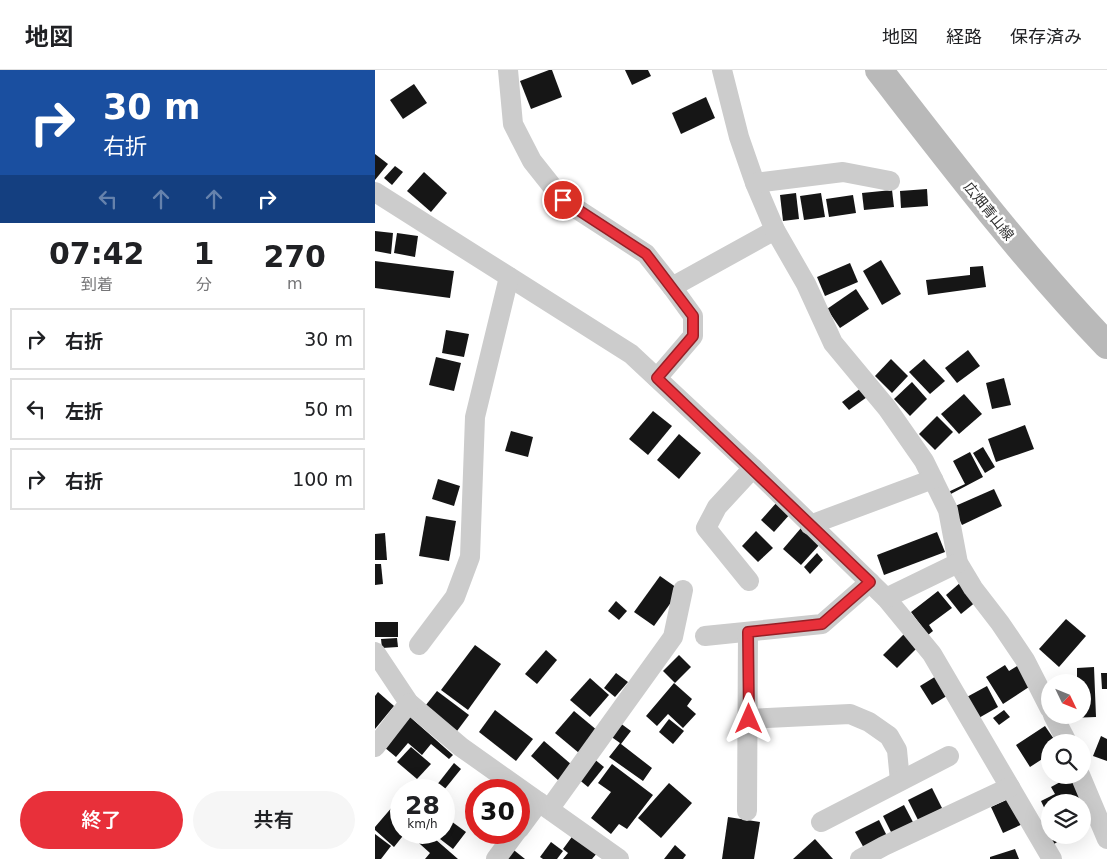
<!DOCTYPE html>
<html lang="ja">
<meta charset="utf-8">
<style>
body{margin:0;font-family:"DejaVu Sans","Noto Sans JP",sans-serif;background:#f6f6f6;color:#202124;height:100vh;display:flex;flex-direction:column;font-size:19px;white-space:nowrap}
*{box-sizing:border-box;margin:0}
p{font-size:16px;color:#757577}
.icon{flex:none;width:28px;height:28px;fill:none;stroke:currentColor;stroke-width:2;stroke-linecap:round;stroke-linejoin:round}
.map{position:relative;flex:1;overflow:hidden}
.drawer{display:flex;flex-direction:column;background:#fff;width:375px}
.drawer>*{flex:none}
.guide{background:#1a4fa0;color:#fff;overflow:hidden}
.needle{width:32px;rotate:133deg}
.fabs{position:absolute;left:666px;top:604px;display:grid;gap:10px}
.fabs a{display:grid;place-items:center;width:50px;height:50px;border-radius:50%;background:#fff;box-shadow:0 5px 20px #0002;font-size:25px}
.speed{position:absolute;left:15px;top:709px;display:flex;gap:10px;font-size:25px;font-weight:700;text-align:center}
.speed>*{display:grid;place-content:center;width:65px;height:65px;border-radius:50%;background:#fff;box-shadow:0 5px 20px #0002;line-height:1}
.speed small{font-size:12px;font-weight:400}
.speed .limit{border:8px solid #d22;background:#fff;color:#111}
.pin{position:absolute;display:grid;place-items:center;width:42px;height:42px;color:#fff;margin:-21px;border:2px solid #fff;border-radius:50%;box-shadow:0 1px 5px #0007}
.me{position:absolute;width:55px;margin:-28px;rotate:0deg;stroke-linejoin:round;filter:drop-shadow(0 0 4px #0008)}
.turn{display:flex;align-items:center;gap:18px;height:105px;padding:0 20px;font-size:22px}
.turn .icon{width:65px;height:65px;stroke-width:2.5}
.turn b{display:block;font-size:35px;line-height:42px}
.lanes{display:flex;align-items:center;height:48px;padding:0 20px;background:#0003;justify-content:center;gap:25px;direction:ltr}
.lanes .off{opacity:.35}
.eta{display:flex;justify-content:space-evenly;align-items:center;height:85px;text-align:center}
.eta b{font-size:30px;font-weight:600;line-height:35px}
.cta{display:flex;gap:10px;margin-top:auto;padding:10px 20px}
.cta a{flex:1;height:58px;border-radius:30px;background:#e8303a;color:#fff;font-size:20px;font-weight:600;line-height:58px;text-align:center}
.cta a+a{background:#f6f6f6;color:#202124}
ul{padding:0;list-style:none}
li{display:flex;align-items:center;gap:15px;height:62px;margin:0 10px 8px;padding:0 10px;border:2px solid #e0e0e0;border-radius:0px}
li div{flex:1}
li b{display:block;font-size:19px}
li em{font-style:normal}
header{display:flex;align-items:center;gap:30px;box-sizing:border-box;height:70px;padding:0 25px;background:#fff;border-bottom:1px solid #e0e0e0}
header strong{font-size:24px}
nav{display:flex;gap:28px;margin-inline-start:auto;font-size:18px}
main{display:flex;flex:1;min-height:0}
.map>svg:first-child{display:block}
</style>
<header>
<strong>地図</strong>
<nav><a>地図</a><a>経路</a><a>保存済み</a></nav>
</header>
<main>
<section class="drawer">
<div class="guide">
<div class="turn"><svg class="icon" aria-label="right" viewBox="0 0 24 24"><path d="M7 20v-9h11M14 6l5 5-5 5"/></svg><div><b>30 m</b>右折</div></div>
<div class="lanes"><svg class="icon off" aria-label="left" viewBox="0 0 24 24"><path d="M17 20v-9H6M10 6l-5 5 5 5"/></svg><svg class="icon off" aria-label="ahead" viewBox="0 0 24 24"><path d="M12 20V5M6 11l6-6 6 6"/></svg><svg class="icon off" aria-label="ahead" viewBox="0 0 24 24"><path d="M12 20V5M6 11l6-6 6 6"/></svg><svg class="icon" aria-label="right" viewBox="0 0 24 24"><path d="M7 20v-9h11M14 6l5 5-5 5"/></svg></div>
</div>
<div class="eta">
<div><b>07:42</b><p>到着</p></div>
<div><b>1</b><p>分</p></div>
<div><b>270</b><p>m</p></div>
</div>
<ul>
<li><svg class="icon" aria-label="right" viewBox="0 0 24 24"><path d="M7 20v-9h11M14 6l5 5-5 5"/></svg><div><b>右折</b></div><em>30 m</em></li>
<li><svg class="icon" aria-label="left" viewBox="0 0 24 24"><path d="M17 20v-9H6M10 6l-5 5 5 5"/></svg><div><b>左折</b></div><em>50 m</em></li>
<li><svg class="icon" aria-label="right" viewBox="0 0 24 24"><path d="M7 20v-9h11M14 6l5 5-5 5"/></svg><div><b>右折</b></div><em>100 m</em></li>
</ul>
<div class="cta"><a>終了</a><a>共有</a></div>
</section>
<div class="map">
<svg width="732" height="789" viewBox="0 0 732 789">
<rect width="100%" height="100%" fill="#fff"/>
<g fill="#161616">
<polygon points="174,0 177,0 187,27 156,39 145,11"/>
<polygon points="250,0 273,0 276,6 257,15"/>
<polygon points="39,14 52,33 28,49 15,30"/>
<polygon points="331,27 340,48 306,64 297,43"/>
<polygon points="0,84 13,94 0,110"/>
<polygon points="20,96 28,102 17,115 9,108"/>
<polygon points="49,102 72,123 56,142 32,121"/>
<polygon points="552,119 553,136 526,138 525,121"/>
<polygon points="517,120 519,137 489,140 487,123"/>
<polygon points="421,123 424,149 408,151 405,125"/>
<polygon points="446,123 450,147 429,150 425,126"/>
<polygon points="478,125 481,143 454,147 451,129"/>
<polygon points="0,161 18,163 16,184 0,181"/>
<polygon points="22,163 43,166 40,187 19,183"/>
<polygon points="506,190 526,224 507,235 488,201"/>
<polygon points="0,191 79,201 75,228 0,218"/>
<polygon points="475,193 483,212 450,226 442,207"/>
<polygon points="608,196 611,217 553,225 551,210 595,205 595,197"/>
<polygon points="481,219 494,239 465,258 452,239"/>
<polygon points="71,260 94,264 89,287 67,283"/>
<polygon points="593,280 605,296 582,313 570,298"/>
<polygon points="61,287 86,293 79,321 54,315"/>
<polygon points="516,289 533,306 517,323 500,306"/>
<polygon points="549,289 570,311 555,324 534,302"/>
<polygon points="629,308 636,335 617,339 611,313"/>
<polygon points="537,312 552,329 535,346 519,329"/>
<polygon points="486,318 492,327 474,340 467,332"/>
<polygon points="589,324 607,344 584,364 566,344"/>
<polygon points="278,341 297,356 273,385 254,369"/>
<polygon points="562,346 578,362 560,380 544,364"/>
<polygon points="650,355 659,379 621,392 613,369"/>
<polygon points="136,361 158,367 153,387 130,381"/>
<polygon points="304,364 326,383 304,409 282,390"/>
<polygon points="608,377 620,397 610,403 598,383"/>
<polygon points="595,382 608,407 572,426 571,423 590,414 578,391"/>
<polygon points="63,409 85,416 79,436 57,429"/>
<polygon points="619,419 627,436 587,455 578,437"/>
<polygon points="403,431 416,443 399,462 386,450"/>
<polygon points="51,446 81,451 74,491 44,486"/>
<polygon points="426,458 445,474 426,495 408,479"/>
<polygon points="381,461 398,478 383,492 367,476"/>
<polygon points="562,462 570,482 509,505 502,485"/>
<polygon points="10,463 12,490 0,490 0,464"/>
<polygon points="442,483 448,490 435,504 429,497"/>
<polygon points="0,494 6,494 8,514 0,515"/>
<polygon points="285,506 305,520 279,556 259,542"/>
<polygon points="586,512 602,531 586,544 571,525"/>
<polygon points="563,521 577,538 554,555 558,561 553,565 536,542"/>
<polygon points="241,531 252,541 244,550 233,541"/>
<polygon points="691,549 711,566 684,597 664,579"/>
<rect x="0" y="552" width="23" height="15"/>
<polygon points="530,563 543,577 522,598 508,585"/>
<polygon points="22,568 23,577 7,578 6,569"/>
<polygon points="100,575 126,594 93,640 66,620"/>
<polygon points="171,580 182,590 162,614 150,604"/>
<polygon points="304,585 316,597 300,613 288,601"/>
<polygon points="630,595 634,601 644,595 657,615 628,634 611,607"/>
<polygon points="719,597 721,647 694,648 693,645 708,645 708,612 702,612 702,598"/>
<polygon points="241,603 253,612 240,627 229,618"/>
<polygon points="726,603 732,603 732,619 727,619"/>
<polygon points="563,605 575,624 557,635 545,616"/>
<polygon points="215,608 234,625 215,647 195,630"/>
<polygon points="299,613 317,629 312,636 321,644 308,658 293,644 282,656 271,646"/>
<polygon points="612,616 623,637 602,649 590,628"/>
<polygon points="62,621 94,645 79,665 47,640"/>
<polygon points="3,622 19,636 0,659 0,626"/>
<polygon points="120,640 158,669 141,691 104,662"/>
<polygon points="629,640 635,647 624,655 618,648"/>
<polygon points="199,641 223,661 204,683 180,663"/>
<polygon points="35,647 78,685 74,689 56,674 47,685 33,673 21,687 9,677"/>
<polygon points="294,649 309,661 298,674 284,662"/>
<polygon points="241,650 256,661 246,674 277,698 268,711 234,687 245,673 231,663"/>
<polygon points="670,656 681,672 675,672 675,684 655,697 641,675"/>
<polygon points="726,666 732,669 732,691 718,686"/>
<polygon points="169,671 197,695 184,711 156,686"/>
<polygon points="36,677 56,694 42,709 22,692"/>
<polygon points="218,688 229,697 213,717 202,708"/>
<polygon points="79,693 86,699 69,720 65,720 61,716"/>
<polygon points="237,694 278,725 252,759 244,754 236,764 216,748 236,722 223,713"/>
<polygon points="698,705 708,732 675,732 675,750 666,731 680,724 676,717"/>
<polygon points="294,713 317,733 286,768 263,748"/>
<polygon points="557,718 568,740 544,752 533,730"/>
<polygon points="638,727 650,753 628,763 616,737"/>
<polygon points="529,735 539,754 517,764 508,746"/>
<polygon points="18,736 26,744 26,762 31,762 19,777 0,760 0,757"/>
<polygon points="69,746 91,762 78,779 56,762 69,762"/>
<polygon points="353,747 385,752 379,789 347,789"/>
<polygon points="504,750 513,768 490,780 480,762"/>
<polygon points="675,755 675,765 693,765 676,776 667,760"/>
<polygon points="39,762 52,762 83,789 50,789 55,783 36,766"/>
<polygon points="0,764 16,776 6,789 0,789"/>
<polygon points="199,764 223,782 217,789 188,789 193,783 188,779"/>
<polygon points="440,769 458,789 418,789"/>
<polygon points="176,772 188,781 182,789 168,789 165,787"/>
<polygon points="300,775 311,785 308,789 289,789"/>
<polygon points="135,777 150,789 126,789"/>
<polygon points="640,779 644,789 615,789 615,787"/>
</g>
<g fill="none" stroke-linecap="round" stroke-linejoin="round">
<g stroke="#ccc" stroke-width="20">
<polyline points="133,0 138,54 157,91 188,130 271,184 297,217 400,160"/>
<polyline points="347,0 364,67 380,113 400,160 431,214 458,273 512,338 549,391 573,440 583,493 598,518 625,553 650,590 675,639"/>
<polyline points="380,113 468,102 515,111"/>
<polyline points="0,122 256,284 378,398 511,528 557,584 677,789"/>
<polyline points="282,308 318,266 318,246 297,217"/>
<polyline points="435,455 558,409"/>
<polyline points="374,511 331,458 342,437 378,398"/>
<polyline points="511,528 583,493"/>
<polyline points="330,566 447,554 495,512"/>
<polyline points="44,575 80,527 95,487 100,347 134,207"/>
<polyline points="0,582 34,633 86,677 244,789"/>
<polyline points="678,645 692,672"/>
<polyline points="374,649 475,644 494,652 514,666 522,680 525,711"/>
<polyline points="0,677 34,633"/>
<polyline points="705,705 732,769"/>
<polyline points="175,738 298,567 308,520"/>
<polyline points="372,741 373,562"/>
<polyline points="446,752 574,686"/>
<polyline points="144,759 164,732"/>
<polyline points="121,789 141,762"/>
<polyline points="485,789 509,776 635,717"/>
</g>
<path stroke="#b9b9b9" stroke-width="28" d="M504 0C577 94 649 189 732 275"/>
</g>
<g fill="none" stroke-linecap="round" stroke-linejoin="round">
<g stroke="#971f26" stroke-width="12">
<polyline id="route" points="188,130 271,184 318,246 318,266 282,308 495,512 447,554 373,562 374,649"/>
</g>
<use href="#route" stroke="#e8303a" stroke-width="9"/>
</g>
<g text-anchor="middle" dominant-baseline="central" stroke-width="5" stroke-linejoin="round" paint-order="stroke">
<g font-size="14" fill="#2f2f2f" stroke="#fff">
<text transform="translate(614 141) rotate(51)">広畑青山線</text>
</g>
</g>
</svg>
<div class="fabs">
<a><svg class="needle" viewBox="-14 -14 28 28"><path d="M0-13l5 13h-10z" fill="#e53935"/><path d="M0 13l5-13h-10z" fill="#757577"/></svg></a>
<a><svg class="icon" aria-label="search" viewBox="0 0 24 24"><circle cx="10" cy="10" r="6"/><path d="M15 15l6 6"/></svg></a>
<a><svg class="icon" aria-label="layers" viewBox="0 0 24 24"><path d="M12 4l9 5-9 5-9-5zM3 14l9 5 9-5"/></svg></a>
</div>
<div class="speed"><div>28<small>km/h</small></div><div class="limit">30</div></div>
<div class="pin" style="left:188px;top:130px;background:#d93025"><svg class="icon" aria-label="arrive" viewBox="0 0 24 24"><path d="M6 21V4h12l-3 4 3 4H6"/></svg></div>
<svg class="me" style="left:374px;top:649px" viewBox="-20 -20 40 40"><path d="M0-17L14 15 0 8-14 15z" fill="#e8303a" stroke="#fff" stroke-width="4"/></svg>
</div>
</main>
